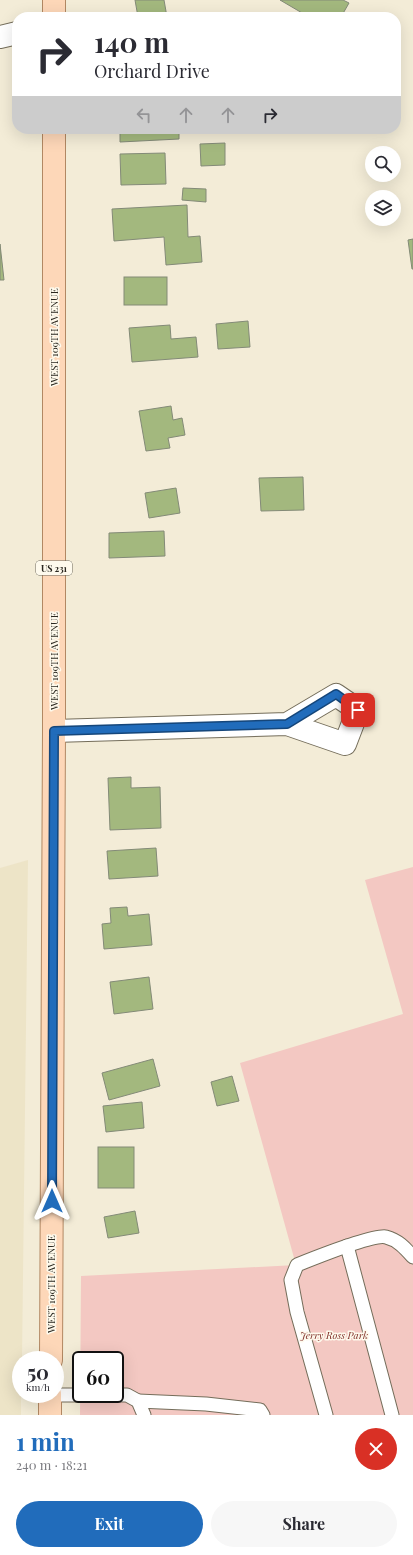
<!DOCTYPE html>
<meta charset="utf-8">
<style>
body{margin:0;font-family:"Playfair Display",serif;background:#f7f7f7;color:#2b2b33;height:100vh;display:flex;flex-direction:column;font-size:15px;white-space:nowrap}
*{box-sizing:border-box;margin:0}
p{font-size:13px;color:#7c7c81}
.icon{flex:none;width:22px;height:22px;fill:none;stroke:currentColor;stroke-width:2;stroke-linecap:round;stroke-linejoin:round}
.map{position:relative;height:1415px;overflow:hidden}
.details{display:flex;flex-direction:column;background:#fff;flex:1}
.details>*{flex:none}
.banner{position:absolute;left:12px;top:12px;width:389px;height:122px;border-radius:16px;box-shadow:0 4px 16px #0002;background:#fff;color:#2b2b33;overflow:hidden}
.fabs{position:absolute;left:365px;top:146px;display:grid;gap:8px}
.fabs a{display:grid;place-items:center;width:36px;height:36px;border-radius:50%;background:#fff;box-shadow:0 4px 16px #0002;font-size:20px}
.speed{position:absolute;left:12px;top:1351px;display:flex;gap:8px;font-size:20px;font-weight:700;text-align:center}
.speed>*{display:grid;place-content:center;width:52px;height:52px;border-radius:50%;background:#fff;box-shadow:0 4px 16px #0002;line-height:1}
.speed small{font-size:10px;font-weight:400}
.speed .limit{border:2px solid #111;border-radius:6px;background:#fff;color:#111}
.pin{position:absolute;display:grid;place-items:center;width:34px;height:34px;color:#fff;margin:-17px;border-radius:8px;box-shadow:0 2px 6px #0006}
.me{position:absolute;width:44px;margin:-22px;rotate:0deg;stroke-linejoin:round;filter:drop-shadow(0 0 3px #0008)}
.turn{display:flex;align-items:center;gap:14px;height:84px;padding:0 16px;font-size:18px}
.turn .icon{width:52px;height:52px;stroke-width:2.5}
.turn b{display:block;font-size:28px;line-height:34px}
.lanes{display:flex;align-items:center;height:38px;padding:0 16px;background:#0003;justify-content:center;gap:20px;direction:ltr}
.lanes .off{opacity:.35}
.round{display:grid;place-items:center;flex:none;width:42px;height:42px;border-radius:21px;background:#f7f7f7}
.head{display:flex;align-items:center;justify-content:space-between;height:68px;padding:0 16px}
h1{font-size:24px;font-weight:700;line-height:30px;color:#216cbb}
.cta{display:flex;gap:8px;margin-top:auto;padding:8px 16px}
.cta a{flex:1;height:46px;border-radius:24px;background:#216cbb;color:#fff;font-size:16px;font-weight:700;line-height:46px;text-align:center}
.cta a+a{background:#f7f7f7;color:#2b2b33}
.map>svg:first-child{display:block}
</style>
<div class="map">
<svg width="413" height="1415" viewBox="0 0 413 1415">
<rect width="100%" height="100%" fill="#f3ecd7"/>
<polygon fill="#ede4c7" points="28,860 22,1360 21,1360 21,1415 0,1415 0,868"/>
<path fill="#f3c8c2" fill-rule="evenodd" d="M413 867V1415H80L81 1276 296 1265 240 1063 403 1014 365 880ZM81 1360H115V1394H81Z"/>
<g fill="#a3b87e" stroke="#838a77">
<polygon points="135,0 164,0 167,17 138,17"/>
<polygon points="280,0 343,0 349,3 341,17 309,17"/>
<polygon points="120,129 179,129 179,139 120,142"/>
<polygon points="225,143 225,165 201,166 200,144"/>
<polygon points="165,153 166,184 121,185 120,154"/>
<polygon points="183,188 206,189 206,202 182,200"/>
<polygon points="187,205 188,237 200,236 202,262 166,265 164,237 114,241 112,209"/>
<polygon points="413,239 413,269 412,269 408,240"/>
<polygon points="0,244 4,280 0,280"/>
<rect x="124" y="277" width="43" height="28"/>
<polygon points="248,321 250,347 218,349 216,324"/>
<polygon points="170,325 171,339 196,337 198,357 132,362 129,328"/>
<polygon points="171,406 173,420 182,418 185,435 168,438 170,448 146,451 139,411"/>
<polygon points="303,477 304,510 261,511 259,478"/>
<polygon points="176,488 180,513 149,518 145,493"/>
<polygon points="164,531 165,556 109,558 109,533"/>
<polygon points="131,777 131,788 160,787 161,828 110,830 108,778"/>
<polygon points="156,848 158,876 109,879 107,851"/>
<polygon points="127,907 128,916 149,914 152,945 104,949 102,924 111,923 110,908"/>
<polygon points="149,977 153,1009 114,1014 110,982"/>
<polygon points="153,1059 160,1086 109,1100 102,1073"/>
<polygon points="232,1076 239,1101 217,1106 211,1082"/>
<polygon points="142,1102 144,1128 106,1132 103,1106"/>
<rect x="98" y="1147" width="36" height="41"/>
<polygon points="135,1211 139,1233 108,1238 104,1217"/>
</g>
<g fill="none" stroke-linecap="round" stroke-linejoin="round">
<g stroke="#746d5a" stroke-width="15">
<g id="service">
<polyline points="347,1246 392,1415"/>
<polyline points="50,1395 127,1395 138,1401 144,1415"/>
<polyline points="138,1401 206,1404 260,1410 263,1415"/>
<path d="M326 1415 297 1312 291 1280 297 1265C312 1259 374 1234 386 1237 398 1240 405 1248 413 1257"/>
</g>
</g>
<g stroke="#746d5a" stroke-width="24">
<g id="minor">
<polyline points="0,37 17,33"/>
<polyline points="54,731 287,724 345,744 358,710 336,695 287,724"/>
</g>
</g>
<g stroke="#b28863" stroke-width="24">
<g id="primary">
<polyline points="54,17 54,0"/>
<polyline points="51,1360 54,731 54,129"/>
<polyline points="50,1415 50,1394"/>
</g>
</g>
<use href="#service" stroke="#fff" stroke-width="13"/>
<use href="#minor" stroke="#fff" stroke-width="22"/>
<use href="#primary" stroke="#fdd7b8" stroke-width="22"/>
</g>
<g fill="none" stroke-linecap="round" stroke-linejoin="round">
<g stroke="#15467a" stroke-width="10">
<polyline id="route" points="52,1201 54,731 287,724 336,694 358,710"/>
</g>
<use href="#route" stroke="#216cbb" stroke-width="7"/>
</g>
<g text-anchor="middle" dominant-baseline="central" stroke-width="3" stroke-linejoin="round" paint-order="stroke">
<rect fill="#fefaed" stroke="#6a665d" stroke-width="1" x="36" y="561" width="36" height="14" rx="3"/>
<g font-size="9" font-weight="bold" fill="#2a271f">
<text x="54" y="568">US 231</text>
</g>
<g font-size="10" fill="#2a271f" stroke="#fefaed">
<text transform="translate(54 337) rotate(-90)">WEST 109TH AVENUE</text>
<text transform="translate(54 661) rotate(-90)">WEST 109TH AVENUE</text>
<text transform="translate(51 1284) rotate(-90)">WEST 109TH AVENUE</text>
</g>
<g font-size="10" font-style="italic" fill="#83332c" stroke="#fefaed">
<text x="334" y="1335">Jerry Ross Park</text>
</g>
</g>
</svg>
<div class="fabs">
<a><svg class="icon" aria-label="search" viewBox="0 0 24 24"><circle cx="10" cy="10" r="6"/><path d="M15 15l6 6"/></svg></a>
<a><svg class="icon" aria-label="layers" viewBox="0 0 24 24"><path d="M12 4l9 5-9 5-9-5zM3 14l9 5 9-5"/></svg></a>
</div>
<div class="speed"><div>50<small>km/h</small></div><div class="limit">60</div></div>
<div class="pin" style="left:358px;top:710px;background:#d93025"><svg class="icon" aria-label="arrive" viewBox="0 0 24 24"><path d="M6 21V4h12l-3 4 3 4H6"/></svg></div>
<svg class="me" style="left:52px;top:1201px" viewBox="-20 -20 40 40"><path d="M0-17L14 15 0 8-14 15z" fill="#216cbb" stroke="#fff" stroke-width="4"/></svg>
<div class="banner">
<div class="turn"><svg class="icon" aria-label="right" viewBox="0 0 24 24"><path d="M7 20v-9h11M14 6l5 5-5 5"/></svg><div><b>140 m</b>Orchard Drive</div></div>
<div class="lanes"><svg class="icon off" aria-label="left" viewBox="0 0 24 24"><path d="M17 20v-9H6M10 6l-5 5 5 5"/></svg><svg class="icon off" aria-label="ahead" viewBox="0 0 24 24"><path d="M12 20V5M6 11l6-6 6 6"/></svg><svg class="icon off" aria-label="ahead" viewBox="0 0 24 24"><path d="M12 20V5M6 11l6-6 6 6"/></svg><svg class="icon" aria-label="right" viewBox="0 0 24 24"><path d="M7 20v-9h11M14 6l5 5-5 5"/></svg></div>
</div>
</div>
<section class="details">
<div class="head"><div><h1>1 min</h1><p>240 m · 18:21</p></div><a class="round" style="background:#d93025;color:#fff"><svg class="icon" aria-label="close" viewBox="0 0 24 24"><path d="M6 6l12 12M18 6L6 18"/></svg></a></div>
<div class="cta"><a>Exit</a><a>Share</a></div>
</section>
